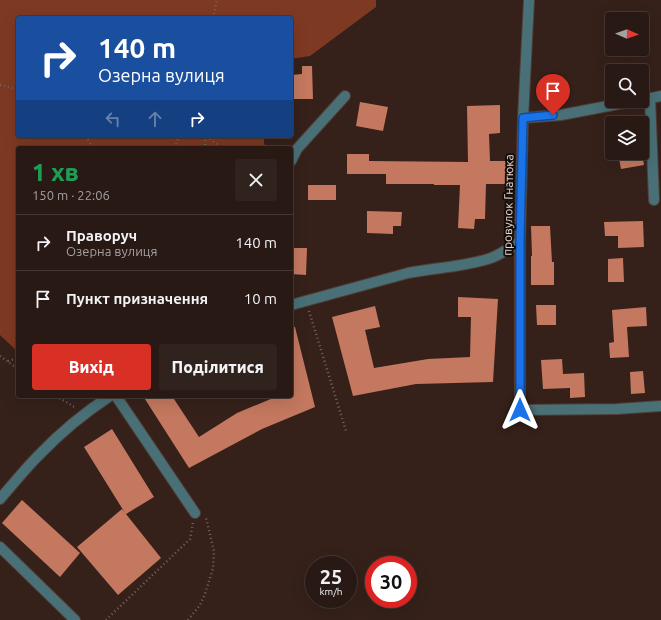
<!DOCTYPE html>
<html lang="uk">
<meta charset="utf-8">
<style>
body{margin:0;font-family:Ubuntu,sans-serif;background:#30221d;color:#f1f3f6;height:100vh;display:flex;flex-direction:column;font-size:15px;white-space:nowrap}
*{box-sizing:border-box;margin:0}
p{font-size:13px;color:#a5a0a0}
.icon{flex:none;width:22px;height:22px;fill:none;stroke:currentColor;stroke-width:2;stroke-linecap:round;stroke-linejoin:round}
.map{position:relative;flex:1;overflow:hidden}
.details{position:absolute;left:16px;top:146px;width:277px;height:252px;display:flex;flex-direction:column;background:#281914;border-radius:4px;box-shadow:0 4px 16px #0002,0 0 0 1px #443834}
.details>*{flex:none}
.banner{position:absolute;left:16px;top:16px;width:277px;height:122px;border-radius:4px;box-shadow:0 4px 16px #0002,0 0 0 1px #443834;background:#1a4fa0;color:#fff;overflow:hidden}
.needle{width:26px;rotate:92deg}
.fabs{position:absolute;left:605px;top:12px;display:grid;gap:8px}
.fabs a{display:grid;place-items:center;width:44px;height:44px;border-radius:4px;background:#281914;box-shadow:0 4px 16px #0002,0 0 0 1px #443834;font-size:20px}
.speed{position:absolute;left:305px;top:556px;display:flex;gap:8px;font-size:20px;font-weight:700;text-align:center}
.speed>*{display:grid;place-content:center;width:52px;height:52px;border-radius:50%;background:#281914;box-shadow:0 4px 16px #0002,0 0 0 1px #443834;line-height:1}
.speed small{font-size:10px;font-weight:400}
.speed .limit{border:6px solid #d22;background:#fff;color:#111}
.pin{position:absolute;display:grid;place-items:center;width:34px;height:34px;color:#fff;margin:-41px -17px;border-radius:50% 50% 50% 0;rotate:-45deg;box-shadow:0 0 4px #0007}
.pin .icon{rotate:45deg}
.me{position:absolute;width:44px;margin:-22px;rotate:0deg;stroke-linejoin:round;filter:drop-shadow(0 0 3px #0008)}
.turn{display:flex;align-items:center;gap:14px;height:84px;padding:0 16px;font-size:18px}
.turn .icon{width:52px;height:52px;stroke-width:2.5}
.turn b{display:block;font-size:28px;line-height:34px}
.lanes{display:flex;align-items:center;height:38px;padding:0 16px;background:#0003;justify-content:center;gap:20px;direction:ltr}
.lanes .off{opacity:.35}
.round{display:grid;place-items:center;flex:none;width:42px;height:42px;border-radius:4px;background:#30221d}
.summary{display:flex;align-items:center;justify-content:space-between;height:68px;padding:0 16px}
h1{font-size:24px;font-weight:800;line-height:30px;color:#1e9e55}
.primary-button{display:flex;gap:8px;margin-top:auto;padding:8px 16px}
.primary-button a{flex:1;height:46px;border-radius:4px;background:#d93025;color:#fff;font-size:16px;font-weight:800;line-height:46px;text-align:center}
.primary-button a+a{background:#30221d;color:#f1f3f6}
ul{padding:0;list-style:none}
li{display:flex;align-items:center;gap:12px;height:56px;padding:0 16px;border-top:1px solid #443834}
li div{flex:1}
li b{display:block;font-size:15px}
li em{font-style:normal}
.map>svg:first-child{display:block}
</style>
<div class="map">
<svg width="661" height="620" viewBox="0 0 661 620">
<rect width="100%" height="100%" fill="#35211a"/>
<polygon fill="#7e3922" points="0,0 376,0 376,7 310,56 291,59 291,18 18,18 18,136 264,136 264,144 269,148 18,148 18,352 0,335"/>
<g fill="#c3785f">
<polygon points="302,66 312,66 313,99 291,99 291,75 302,74"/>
<polygon points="360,102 388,107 383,131 356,126"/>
<polygon points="500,105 500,133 489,134 490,161 506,161 506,184 486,184 485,219 475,219 474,229 458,228 460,185 434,185 434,184 386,184 386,174 347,174 347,154 369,154 369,161 468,162 467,106"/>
<polygon points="618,153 642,153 644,165 621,169"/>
<rect x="308" y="185" width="28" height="15"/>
<polygon points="367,211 402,212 401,226 393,226 393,234 367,233"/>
<polygon points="643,221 644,247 618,248 618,236 605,236 604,222"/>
<polygon points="531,226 550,226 552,262 554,262 554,285 531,285 531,256 532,256"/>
<polygon points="291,248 307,248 306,275 291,274"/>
<polygon points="623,258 624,282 608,282 608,259"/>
<polygon points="458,297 498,299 493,382 416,384 353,396 332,317 375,306 380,327 365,330 374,368 428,359 470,357 471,317 458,317"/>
<polygon points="536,305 556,305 556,325 537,325"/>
<polygon points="646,307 647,326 627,327 629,357 610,358 609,343 614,342 612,310"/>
<polygon points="291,327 295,327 315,407 262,429 189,468 143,396 172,396 199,437 237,413 278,396 291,396"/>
<polygon points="562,359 563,374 584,373 585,397 570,398 570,388 543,389 541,360"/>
<polygon points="643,371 645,393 631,394 630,372"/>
<polygon points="112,429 154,497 126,514 161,558 118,595 77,547 122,509 125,513 84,447"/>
<polygon points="22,500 80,553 60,577 2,523"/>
</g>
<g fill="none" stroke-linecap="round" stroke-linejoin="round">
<g stroke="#513e38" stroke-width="12">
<g id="minor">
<polyline points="529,0 523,118 520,241 520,410 617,409 661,406"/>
<polyline points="650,98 654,200"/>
<polyline points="642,100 661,96"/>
<polyline points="523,118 561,115 634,101"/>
<polyline points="291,161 297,149 345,96"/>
<path d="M291 305 408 273C434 268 462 267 488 259 499 256 510 248 520 241"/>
<polyline points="116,396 195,513"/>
<path d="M0 499C13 484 25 469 39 455 60 433 84 413 110 396"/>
<polyline points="0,547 75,620"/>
</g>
</g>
<g stroke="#75645d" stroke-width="2.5" stroke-dasharray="1 3" stroke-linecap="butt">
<polyline points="213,18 217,0"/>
<polyline points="0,85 18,89"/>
<polyline points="86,136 93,148"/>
<polyline points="205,136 205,148"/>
<polyline points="207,136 221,148"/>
<polyline points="175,148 179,136"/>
<polyline points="309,311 346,431"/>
<polyline points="0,356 18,369"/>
<polyline points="8,361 18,358"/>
<polyline points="56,396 76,408"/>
<polyline points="106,620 190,539 193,523"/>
<polyline points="188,620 200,605 205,594 213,568 214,551 206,518"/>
</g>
<use href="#minor" stroke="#487076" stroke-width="10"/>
</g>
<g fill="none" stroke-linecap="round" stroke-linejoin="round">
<g stroke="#114b97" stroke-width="10">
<polyline id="route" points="520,410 520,241 523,118 553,115"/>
</g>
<use href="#route" stroke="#1a73e8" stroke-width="7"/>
</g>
<g text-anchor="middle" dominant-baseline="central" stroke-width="4" stroke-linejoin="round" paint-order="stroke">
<g font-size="12" fill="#e7d9d4" stroke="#160d0a">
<text transform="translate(508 205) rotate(-89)">провулок Гнатюка</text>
</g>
</g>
</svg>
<div class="fabs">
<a><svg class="needle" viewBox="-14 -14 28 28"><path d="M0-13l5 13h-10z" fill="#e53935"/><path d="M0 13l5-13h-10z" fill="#a5a0a0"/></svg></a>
<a><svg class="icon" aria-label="search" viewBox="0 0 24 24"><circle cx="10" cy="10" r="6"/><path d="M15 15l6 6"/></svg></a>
<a><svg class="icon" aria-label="layers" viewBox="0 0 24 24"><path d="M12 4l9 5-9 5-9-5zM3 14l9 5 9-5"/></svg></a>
</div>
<div class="speed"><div>25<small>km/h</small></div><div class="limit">30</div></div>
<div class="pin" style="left:553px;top:115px;background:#d93025"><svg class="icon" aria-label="arrive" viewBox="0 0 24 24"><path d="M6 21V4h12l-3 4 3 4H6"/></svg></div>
<svg class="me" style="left:520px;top:410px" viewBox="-20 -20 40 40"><path d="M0-17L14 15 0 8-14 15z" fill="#1a73e8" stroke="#fff" stroke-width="4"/></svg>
<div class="banner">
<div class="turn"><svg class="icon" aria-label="right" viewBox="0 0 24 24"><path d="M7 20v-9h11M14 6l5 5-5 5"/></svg><div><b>140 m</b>Озерна вулиця</div></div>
<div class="lanes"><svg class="icon off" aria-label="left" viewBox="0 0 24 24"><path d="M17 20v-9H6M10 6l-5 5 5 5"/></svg><svg class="icon off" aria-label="ahead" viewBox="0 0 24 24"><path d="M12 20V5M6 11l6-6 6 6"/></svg><svg class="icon" aria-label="right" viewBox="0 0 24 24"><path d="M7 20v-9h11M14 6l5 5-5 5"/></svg></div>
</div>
<section class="details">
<div class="summary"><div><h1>1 хв</h1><p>150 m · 22:06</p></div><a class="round"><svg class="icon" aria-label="close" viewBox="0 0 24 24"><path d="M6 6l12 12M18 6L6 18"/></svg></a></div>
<ul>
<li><svg class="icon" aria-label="right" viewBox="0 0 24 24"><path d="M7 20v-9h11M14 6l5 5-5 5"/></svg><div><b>Праворуч</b><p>Озерна вулиця</p></div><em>140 m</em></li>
<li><svg class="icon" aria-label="arrive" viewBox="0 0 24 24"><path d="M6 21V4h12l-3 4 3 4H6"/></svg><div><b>Пункт призначення</b></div><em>10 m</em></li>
</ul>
<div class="primary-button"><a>Вихід</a><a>Поділитися</a></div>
</section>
</div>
